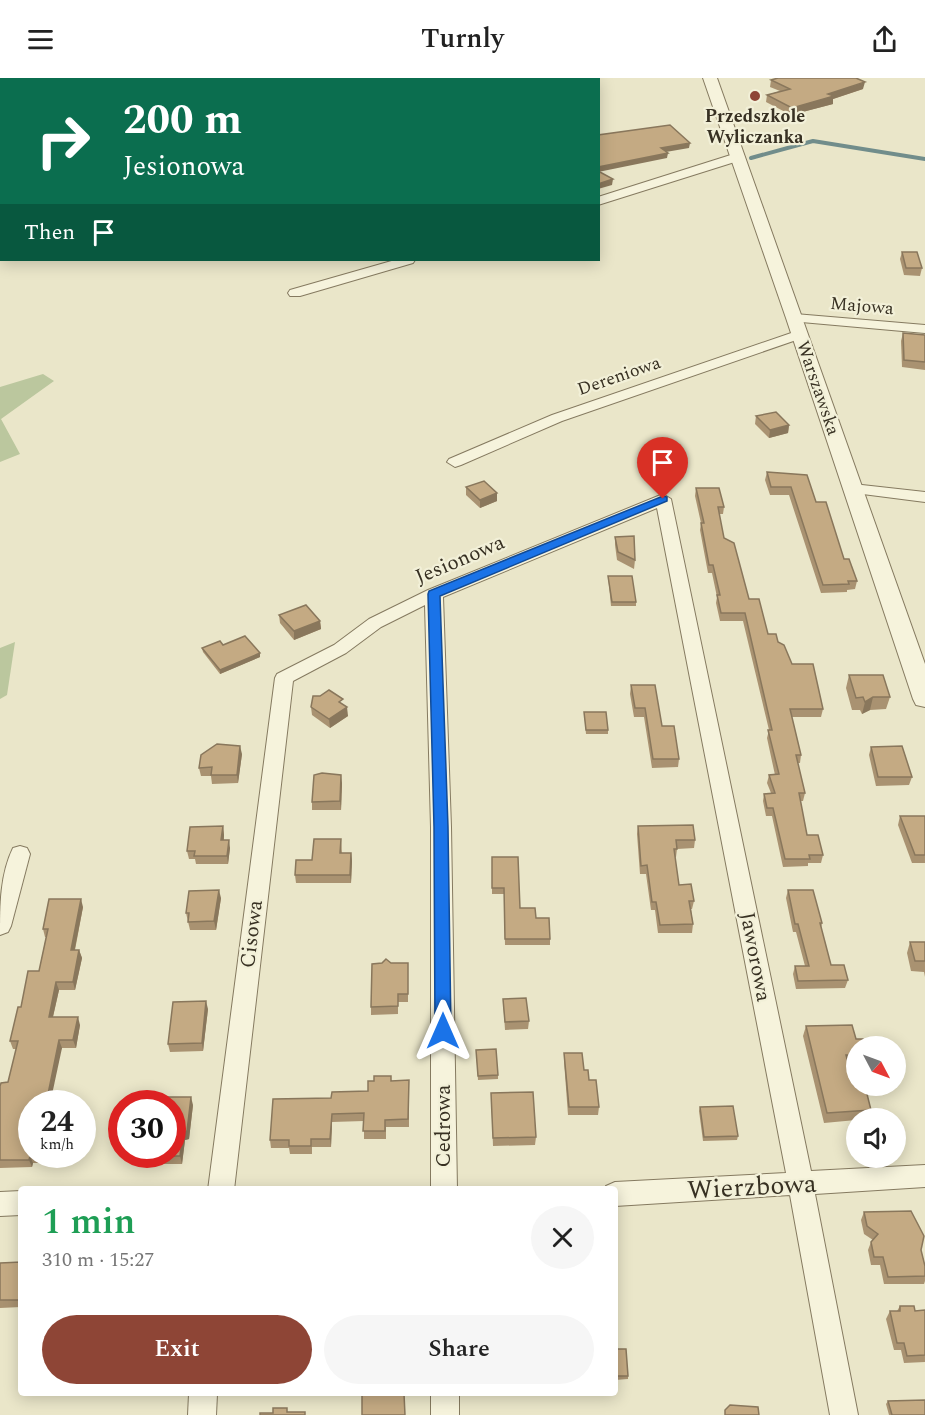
<!DOCTYPE html>
<meta charset="utf-8">
<style>
body{margin:0;font-family:Spectral,serif;background:#f6f6f6;color:#222;height:100vh;display:flex;flex-direction:column;font-size:22px;white-space:nowrap}
*{box-sizing:border-box;margin:0}
p{font-size:20px;color:#767676}
.icon{flex:none;width:33px;height:33px;fill:none;stroke:currentColor;stroke-width:2;stroke-linecap:round;stroke-linejoin:round}
.map{position:relative;flex:1;overflow:hidden}
.side{position:absolute;left:18px;top:1108px;width:600px;height:210px;display:flex;flex-direction:column;background:#fff;border-radius:6px;box-shadow:0 3px 15px #0003}
.side>*{flex:none}
.top-card{position:absolute;left:0px;top:0px;width:600px;height:183px;box-shadow:0 3px 15px #0003;background:#0b6e4f;color:#fff;overflow:hidden}
.needle{width:39px;rotate:131deg}
.buttons{position:absolute;left:846px;top:958px;display:grid;gap:12px}
.buttons a{display:grid;place-items:center;width:60px;height:60px;border-radius:50%;background:#fff;box-shadow:0 3px 15px #0003;font-size:30px}
.speed{position:absolute;left:18px;top:1012px;display:flex;gap:12px;font-size:30px;font-weight:700;text-align:center}
.speed>*{display:grid;place-content:center;width:78px;height:78px;border-radius:50%;background:#fff;box-shadow:0 3px 15px #0003;line-height:1}
.speed small{font-size:15px;font-weight:400}
.speed .limit{border:9px solid #d22;background:#fff;color:#111}
.pin{position:absolute;display:grid;place-items:center;width:51px;height:51px;color:#fff;margin:-62px -26px;border-radius:50% 50% 50% 0;rotate:-45deg;box-shadow:0 0 6px #0007}
.pin .icon{rotate:45deg}
.me{position:absolute;width:66px;margin:-33px;rotate:0deg;stroke-linejoin:round;filter:drop-shadow(0 0 4px #0008)}
.turn{display:flex;align-items:center;gap:21px;height:126px;padding:0 24px;font-size:27px}
.turn .icon{width:78px;height:78px;stroke-width:2.5}
.turn b{display:block;font-size:42px;line-height:51px}
.then{display:flex;align-items:center;height:57px;padding:0 24px;background:#0003;gap:12px;font-size:22px}
.round{display:grid;place-items:center;flex:none;width:63px;height:63px;border-radius:32px;background:#f6f6f6}
.overview{display:flex;align-items:center;justify-content:space-between;height:102px;padding:0 24px}
h1{font-size:36px;font-weight:600;line-height:45px;color:#1e9e55}
.primary-button{display:flex;gap:12px;margin-top:auto;padding:12px 24px}
.primary-button a{flex:1;height:69px;border-radius:36px;background:#8e4536;color:#fff;font-size:24px;font-weight:600;line-height:69px;text-align:center}
.primary-button a+a{background:#f6f6f6;color:#222}
header{display:flex;justify-content:space-between;align-items:center;height:78px;padding:0 24px;background:#fff;font-size:27px;font-weight:600}
.map>svg:first-child{display:block}
</style>
<header><svg class="icon" aria-label="menu" viewBox="0 0 24 24"><path d="M4 6h16M4 12h16M4 18h16"/></svg>Turnly<svg class="icon" aria-label="share" viewBox="0 0 24 24"><path d="M12 15V3M7 8l5-5 5 5M5 13v7h14v-7"/></svg></header>
<div class="map">
<svg width="925" height="1337" viewBox="0 0 925 1337">
<rect width="100%" height="100%" fill="#eae6c9"/>
<g fill="#bbc79e">
<polygon points="43,296 54,303 1,341 20,376 0,384 0,309"/>
<polygon points="15,564 7,617 0,621 0,570"/>
</g>
<g fill="none" stroke-linecap="round" stroke-linejoin="round">
<polyline stroke="#718d8b" stroke-width="4" points="751,80 813,63 925,81"/>
<g stroke="#857a60" stroke-width="2">
<g id="minor">
<polygon points="737,75 741,76 741,82 598,127 598,119"/>
<polygon points="395,182 415,182 413,185 300,218 290,218 288,215 290,212"/>
<polygon points="795,236 925,247 925,255 790,243 788,240"/>
<polygon points="800,252 807,256 805,259 562,343 461,387 455,389 447,384 449,381 552,337"/>
<polygon points="853,406 925,414 925,424 847,414 845,411 847,408"/>
<polygon points="663,416 671,421 811,1093 925,1087 925,1109 815,1116 858,1337 830,1337 790,1117 615,1128 615,1112 604,1112 606,1108 615,1104 786,1095 657,430 443,519 451,749 457,1112 431,1112 431,749 425,527 381,549 346,575 293,603 234,1112 208,1112 275,600 277,596 334,567 369,541 428,512"/>
<path d="M20 768 27 770 30 776 11 848 8 854 0 857C0 827 0 797 13 770Z"/>
<polygon points="21,1113 21,1137 0,1138 0,1114"/>
<polygon points="189,1316 217,1316 216,1337 188,1337"/>
<rect x="431" y="1316" width="28" height="21"/>
</g>
</g>
<g stroke="#857a60" stroke-width="2">
<polygon id="tertiary" points="703,0 717,0 925,586 925,629 916,627 913,621 786,240"/>
</g>
<g stroke="#534833" stroke-width="2">
<g id="primary">
<polygon points="361,0 383,0 360,2"/>
<polygon points="2,75 2,87 0,88 0,76"/>
</g>
</g>
<use href="#minor" fill="#f6f3dc" fill-rule="evenodd"/>
<use href="#tertiary" fill="#f6f3dc" fill-rule="evenodd"/>
<use href="#primary" fill="#e9e0a6" fill-rule="evenodd"/>
</g>
<g fill="#a99271">
<polygon points="771,2 863,11 833,21 833,26 791,37 766,24 767,17 780,13 770,9"/>
<polygon points="902,174 922,190 920,198 904,197 900,181"/>
<polygon points="903,255 925,257 925,292 902,289 901,263"/>
<polygon points="756,338 789,347 788,355 769,360 755,346"/>
<polygon points="767,394 816,424 844,481 857,503 855,511 847,512 847,514 821,515 789,417 770,417 765,402"/>
<polygon points="466,409 497,415 497,423 480,430 466,417"/>
<polygon points="696,410 724,429 723,436 719,436 724,460 749,521 768,556 778,564 792,586 823,631 821,639 792,639 801,677 800,685 797,685 805,715 803,723 800,723 807,757 823,777 821,785 808,785 808,788 783,789 772,738 766,738 763,723 764,716 771,715 767,705 769,697 775,697 767,660 769,652 743,543 720,543 716,525 717,519 712,495 708,495 700,452 701,445 695,418"/>
<polygon points="615,459 635,482 634,491 617,482 615,467"/>
<polygon points="608,498 636,524 636,528 611,528"/>
<polygon points="279,537 320,543 321,551 294,562 280,545"/>
<polygon points="223,567 260,579 220,596 203,574 202,570"/>
<polygon points="849,597 890,619 886,631 870,632 862,636 860,632 852,632 846,610"/>
<polygon points="631,607 679,681 678,689 652,690 644,639 634,639 630,616"/>
<polygon points="320,618 343,627 348,638 330,650 312,637 311,629"/>
<polygon points="584,634 608,652 608,656 586,656"/>
<polygon points="871,669 912,699 909,707 876,708 869,677"/>
<polygon points="242,676 238,705 212,706 211,698 201,698 199,690"/>
<polygon points="342,705 341,732 312,732 312,724"/>
<polygon points="900,738 925,738 925,785 912,785 898,747"/>
<polygon points="223,748 224,757 224,762 230,770 228,786 196,786 195,781 189,781 187,773"/>
<polygon points="638,748 695,762 694,770 677,771 676,779 675,779 679,807 694,823 692,831 691,831 693,846 692,855 658,855 655,832 651,832 646,796 640,796 637,756"/>
<polygon points="341,761 342,775 351,775 352,783 351,805 296,805 295,797 312,782"/>
<polygon points="492,779 520,830 550,861 550,867 505,867 504,816 492,816"/>
<polygon points="788,812 822,845 821,850 831,887 848,902 845,910 796,911 793,896 795,888 805,888 796,854 793,854 786,820"/>
<polygon points="221,820 216,852 190,852 186,835"/>
<polygon points="83,829 75,872 79,872 82,880 75,912 59,912 53,939 80,947 76,970 62,970 32,1026 48,1077 47,1085 33,1085 32,1089 0,1090 0,1008 8,1004 16,971 13,971 10,963 21,929 39,893 46,859 45,859 43,851"/>
<polygon points="910,864 925,864 925,899 924,894 911,893 907,875"/>
<polygon points="391,885 408,885 408,924 398,924 398,936 371,937 371,929"/>
<polygon points="503,921 529,943 528,951 505,952"/>
<polygon points="208,931 203,973 170,974 168,966"/>
<polygon points="806,948 856,961 856,987 848,987 854,1007 871,1032 868,1041 856,1041 856,1042 824,1045 803,958"/>
<polygon points="476,972 498,997 498,1001 478,1002"/>
<polygon points="564,975 584,992 599,1029 598,1037 568,1037 564,983"/>
<polygon points="409,1002 409,1049 386,1049 386,1061 364,1061 364,1043 332,1044 331,1069 312,1069 312,1076 290,1076 289,1070 271,1070 270,1062 331,1020 368,1013 392,1003"/>
<polygon points="491,1015 536,1059 535,1067 493,1068"/>
<polygon points="193,1027 189,1061 185,1062 182,1086 155,1086 153,1078"/>
<polygon points="700,1029 738,1058 737,1062 703,1063 699,1033"/>
<polygon points="864,1134 921,1172 925,1188 925,1203 924,1206 884,1206 880,1187 871,1187 868,1172 871,1164 873,1162 864,1156 861,1142"/>
<polygon points="21,1184 21,1229 0,1230 0,1185"/>
<polygon points="900,1228 915,1233 925,1232 925,1284 904,1285 901,1272 894,1272 886,1241 890,1233 897,1233"/>
<polygon points="615,1271 628,1298 628,1301 615,1302"/>
<polygon points="888,1323 925,1337 889,1337 886,1326"/>
</g>
<g fill="#89775c">
<polygon points="865,4 863,11 833,21 833,26 791,37 792,30 828,16"/>
<polygon points="690,65 689,70 660,75 661,70"/>
<polygon points="668,75 667,80 598,94 598,89"/>
<polygon points="613,101 612,107 598,111 598,106"/>
<polygon points="789,347 788,355 769,360 770,352"/>
<polygon points="497,415 497,423 480,430 480,422"/>
<polygon points="320,543 321,551 294,562 294,553"/>
<polygon points="260,575 260,579 220,596 220,592"/>
<polygon points="873,619 870,632 862,636 865,624"/>
<polygon points="347,629 348,638 330,650 329,641"/>
<polygon points="240,668 242,676 238,705 237,697"/>
<polygon points="341,697 342,705 341,732 340,723"/>
<polygon points="223,748 224,757 223,770 221,762"/>
<polygon points="229,762 230,770 228,786 227,778"/>
<polygon points="351,775 352,783 351,805 350,797"/>
<polygon points="219,812 221,820 216,852 214,843"/>
<polygon points="81,821 83,829 73,880 71,872"/>
<polygon points="79,872 82,880 75,912 73,904"/>
<polygon points="56,904 59,912 51,947 49,939"/>
<polygon points="206,923 208,931 203,973 202,965"/>
<polygon points="78,939 80,947 76,970 73,962"/>
<polygon points="59,962 62,970 50,1026 46,1026"/>
<polygon points="191,1019 193,1027 189,1061 185,1062 182,1086 180,1078 183,1054"/>
<polygon points="332,1036 332,1044 331,1069 330,1061"/>
<polygon points="44,1077 48,1077 47,1085"/>
<polygon points="30,1078 33,1085 32,1089 29,1082"/>
</g>
<g fill="#c4aa83" stroke="#89775c" stroke-width="1.5">
<polygon points="778,0 856,0 865,4 828,16 834,18 792,30 767,17 790,11 771,2"/>
<polygon points="670,47 690,65 661,70 668,75 598,89 598,57"/>
<polygon points="598,93 613,101 598,106"/>
<polygon points="902,174 917,174 922,190 906,190"/>
<polygon points="903,255 925,257 925,284 904,282"/>
<polygon points="776,334 789,347 770,352 756,338"/>
<polygon points="767,394 807,397 816,424 826,424 844,481 849,481 857,503 848,503 849,506 823,507 791,409 771,409"/>
<polygon points="484,403 497,415 480,422 466,409"/>
<polygon points="696,410 719,410 724,429 718,429 724,460 734,465 749,521 759,521 768,556 776,556 778,564 784,567 792,586 813,586 823,631 790,631 801,677 796,677 805,715 799,715 807,757 818,757 823,777 809,777 810,781 785,781 773,730 767,730 764,716 775,715 769,697 779,696 768,652 772,652 745,535 721,535 717,517 720,517 713,487 709,487 701,445 704,445"/>
<polygon points="634,458 635,482 618,474 615,459"/>
<polygon points="608,498 632,498 636,524 612,524"/>
<polygon points="306,527 320,543 294,553 279,537"/>
<polygon points="245,558 260,575 220,592 202,570 220,563 223,567"/>
<polygon points="849,597 883,597 890,619 873,619 865,624 863,619 856,620"/>
<polygon points="631,607 655,607 662,648 674,648 679,681 653,681 645,630 635,630"/>
<polygon points="329,612 343,621 339,624 347,629 329,641 311,629 313,618 320,618"/>
<polygon points="584,634 606,634 608,652 586,652"/>
<polygon points="217,666 240,668 237,697 211,697 212,689 199,690 201,677"/>
<polygon points="902,668 912,699 878,699 871,669"/>
<polygon points="322,695 341,697 340,723 312,724 314,697"/>
<polygon points="900,738 925,738 925,777 915,777"/>
<polygon points="693,747 695,762 676,762 677,771 674,771 679,807 691,806 694,823 689,823 693,846 660,847 656,824 652,824 647,787 641,788 638,748"/>
<polygon points="223,748 221,762 229,762 227,778 194,778 195,773 187,773 190,749"/>
<polygon points="314,761 341,761 340,775 351,775 350,797 295,797 296,782 312,782"/>
<polygon points="492,779 518,779 520,830 535,830 536,840 549,840 550,861 505,861 504,810 492,810"/>
<polygon points="219,812 214,843 188,844 189,835 186,835 189,813"/>
<polygon points="788,812 813,812 822,845 820,845 831,887 844,887 848,902 798,903 795,888 809,888 798,846 795,846"/>
<polygon points="49,821 81,821 71,872 79,872 73,904 56,904 49,939 78,939 73,962 59,962 46,1026 32,1026 32,1077 44,1077 30,1078 29,1082 0,1082 0,1008 1,1005 8,1004 18,963 10,963 18,929 21,929 28,893 39,893 48,851 43,851"/>
<polygon points="910,864 925,864 925,883 915,883"/>
<polygon points="386,881 391,885 408,885 408,916 398,916 398,928 371,929 372,886 382,885"/>
<polygon points="526,920 529,943 505,944 503,921"/>
<polygon points="206,923 202,965 168,966 173,924"/>
<polygon points="852,947 856,961 863,961 865,969 856,969 856,977 846,977 854,1007 865,1008 871,1032 827,1035 806,948"/>
<polygon points="496,971 498,997 478,998 476,972"/>
<polygon points="564,975 582,975 584,992 588,992 589,1002 596,1002 599,1029 569,1029"/>
<polygon points="374,998 391,998 391,1003 409,1002 408,1041 385,1042 385,1053 363,1053 364,1035 332,1036 330,1061 311,1061 311,1068 289,1068 289,1062 270,1062 273,1021 331,1020 332,1014 368,1013 368,1003 374,1003"/>
<polygon points="533,1014 536,1059 493,1060 491,1015"/>
<polygon points="157,1019 191,1019 187,1053 183,1054 180,1078 153,1078 153,1077 172,1077 172,1026 156,1026"/>
<polygon points="733,1028 738,1058 704,1059 700,1029"/>
<polygon points="911,1133 924,1158 921,1172 925,1188 925,1198 888,1199 883,1179 874,1179 871,1164 878,1156 867,1148 864,1134"/>
<polygon points="21,1184 21,1222 0,1222 0,1185"/>
<polygon points="900,1228 914,1228 915,1233 925,1232 925,1277 907,1278 904,1265 897,1265 890,1233 900,1233"/>
<polygon points="615,1271 626,1271 628,1298 615,1298"/>
<polygon points="362,1316 404,1316 405,1337 362,1337"/>
<polygon points="925,1322 925,1337 892,1337 888,1323"/>
<polygon points="730,1327 758,1329 759,1337 725,1337 725,1332"/>
<polygon points="273,1330 287,1330 287,1334 305,1334 305,1337 260,1337 260,1335 273,1335"/>
</g>
<polygon fill="#1a73e8" stroke="#114b97" stroke-width="1.5" points="663,418 667,419 667,423 440,518 448,749 451,953 449,958 443,960 437,958 435,953 434,749 428,516 429,513"/>
<circle fill="#8e4536" stroke="#f2f0d8" stroke-width="2" cx="755" cy="18" r="6"/>
<g text-anchor="middle" dominant-baseline="central" stroke-width="4.5" stroke-linejoin="round" paint-order="stroke">
<g font-size="18" font-weight="bold" fill="#373022" stroke="#f2f0d8">
<text x="755" y="38">Przedszkole<tspan x="755" dy="21">Wyliczanka</tspan></text>
</g>
<g font-size="18" fill="#373022" stroke="#f2f0d8">
<text transform="translate(862 228) rotate(5)">Majowa</text>
<text transform="translate(619 298) rotate(-19)">Dereniowa</text>
<text transform="translate(818 310) rotate(71)">Warszawska</text>
</g>
<g font-size="21" fill="#373022" stroke="#f2f0d8">
<text transform="translate(460 482) rotate(-23)">Jesionowa</text>
<text transform="translate(252 856) rotate(-83)">Cisowa</text>
<text transform="translate(755 879) rotate(79)">Jaworowa</text>
<text transform="translate(444 1048) rotate(-90)">Cedrowa</text>
</g>
<g font-size="26" fill="#373022" stroke="#f2f0d8">
<text transform="translate(752 1109) rotate(-3)">Wierzbowa</text>
</g>
</g>
</svg>
<div class="buttons">
<a><svg class="needle" viewBox="-14 -14 28 28"><path d="M0-13l5 13h-10z" fill="#e53935"/><path d="M0 13l5-13h-10z" fill="#767676"/></svg></a>
<a><svg class="icon" aria-label="sound" viewBox="0 0 24 24"><path d="M4 9h4l5-4v14l-5-4H4zM17 9q2 3 0 6"/></svg></a>
</div>
<div class="speed"><div>24<small>km/h</small></div><div class="limit">30</div></div>
<div class="pin" style="left:663px;top:421px;background:#d93025"><svg class="icon" aria-label="arrive" viewBox="0 0 24 24"><path d="M6 21V4h12l-3 4 3 4H6"/></svg></div>
<svg class="me" style="left:443px;top:953px" viewBox="-20 -20 40 40"><path d="M0-17L14 15 0 8-14 15z" fill="#1a73e8" stroke="#fff" stroke-width="4"/></svg>
<div class="top-card">
<div class="turn"><svg class="icon" aria-label="right" viewBox="0 0 24 24"><path d="M7 20v-9h11M14 6l5 5-5 5"/></svg><div><b>200 m</b>Jesionowa</div></div>
<div class="then">Then<svg class="icon" aria-label="arrive" viewBox="0 0 24 24"><path d="M6 21V4h12l-3 4 3 4H6"/></svg></div>
</div>
<section class="side">
<div class="overview"><div><h1>1 min</h1><p>310 m · 15:27</p></div><a class="round"><svg class="icon" aria-label="close" viewBox="0 0 24 24"><path d="M6 6l12 12M18 6L6 18"/></svg></a></div>
<div class="primary-button"><a>Exit</a><a>Share</a></div>
</section>
</div>
